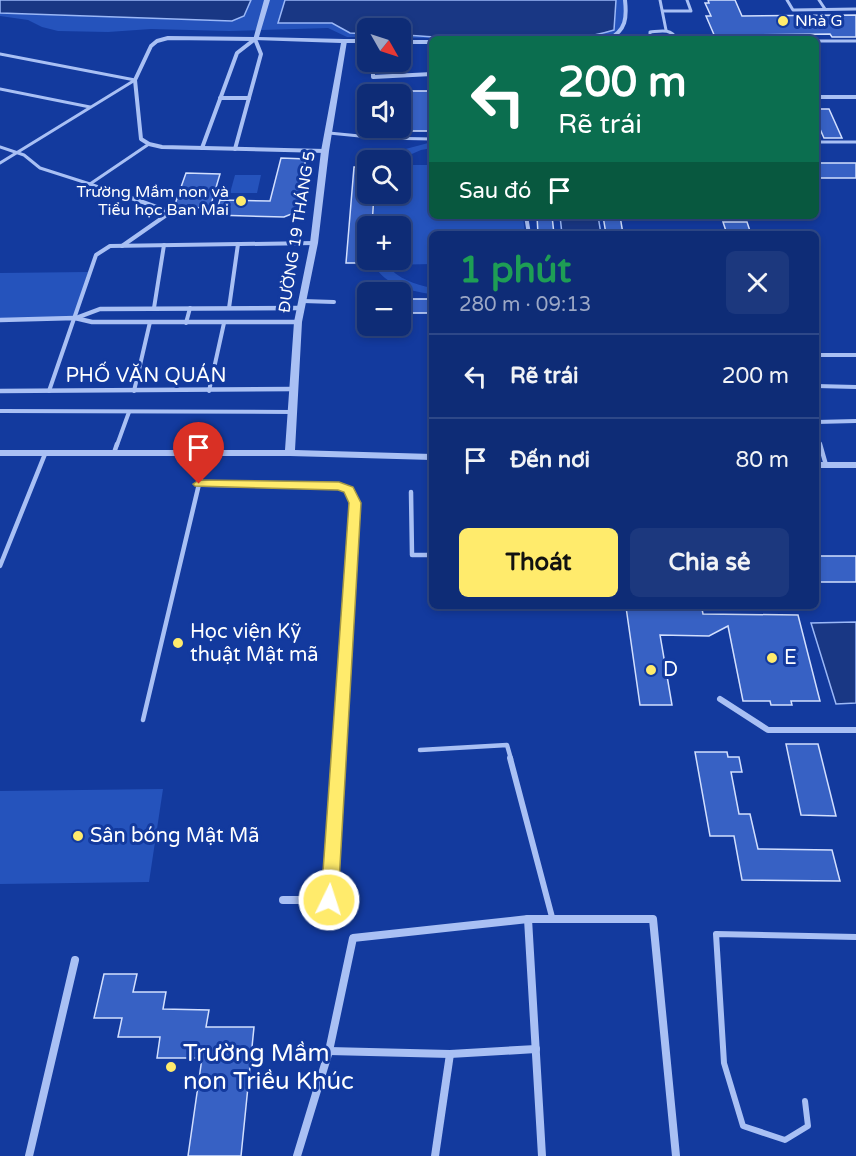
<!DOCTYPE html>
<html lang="vi">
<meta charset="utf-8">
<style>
body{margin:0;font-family:"Varela Round",sans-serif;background:#1c387e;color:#f1f3f6;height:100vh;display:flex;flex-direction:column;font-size:22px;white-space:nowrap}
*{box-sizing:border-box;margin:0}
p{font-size:20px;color:#9ba7c5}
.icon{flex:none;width:33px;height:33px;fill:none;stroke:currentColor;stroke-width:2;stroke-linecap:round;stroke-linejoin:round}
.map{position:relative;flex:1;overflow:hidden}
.panel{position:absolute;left:429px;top:231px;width:390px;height:378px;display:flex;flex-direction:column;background:#0e2c76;border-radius:9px;box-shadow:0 3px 9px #0003,0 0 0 2px #2e4888}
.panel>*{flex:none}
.hud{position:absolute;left:429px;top:36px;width:390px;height:183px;border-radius:9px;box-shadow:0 3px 9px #0003,0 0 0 2px #2e4888;background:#0b6e4f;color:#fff;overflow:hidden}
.needle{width:39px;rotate:129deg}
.buttons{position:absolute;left:357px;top:18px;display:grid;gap:12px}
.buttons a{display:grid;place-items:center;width:54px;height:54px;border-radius:9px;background:#0e2c76;box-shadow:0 3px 9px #0003,0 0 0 2px #2e4888;font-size:30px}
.pin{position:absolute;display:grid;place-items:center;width:51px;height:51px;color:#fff;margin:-62px -26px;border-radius:50% 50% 50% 0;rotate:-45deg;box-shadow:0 0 6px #0007}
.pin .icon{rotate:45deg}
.me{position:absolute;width:66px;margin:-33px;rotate:4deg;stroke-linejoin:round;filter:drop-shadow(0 0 4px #0008)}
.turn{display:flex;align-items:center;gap:21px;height:126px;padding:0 30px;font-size:27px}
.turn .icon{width:78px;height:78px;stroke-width:2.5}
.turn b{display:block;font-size:42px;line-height:51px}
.then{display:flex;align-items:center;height:57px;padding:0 30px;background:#0003;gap:12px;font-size:22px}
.round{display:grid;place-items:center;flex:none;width:63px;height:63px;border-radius:9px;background:#1c387e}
.overview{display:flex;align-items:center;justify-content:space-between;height:102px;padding:0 30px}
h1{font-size:36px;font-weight:700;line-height:45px;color:#1e9e55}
.action{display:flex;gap:12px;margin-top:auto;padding:12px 30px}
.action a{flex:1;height:69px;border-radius:9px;background:#ffeb6c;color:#111;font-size:24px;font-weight:700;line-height:69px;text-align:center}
.action a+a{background:#1c387e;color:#f1f3f6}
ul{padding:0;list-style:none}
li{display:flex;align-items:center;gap:18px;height:84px;padding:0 30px;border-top:2px solid #2e4888}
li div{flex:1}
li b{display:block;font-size:22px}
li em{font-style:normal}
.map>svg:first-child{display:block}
</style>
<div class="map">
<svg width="856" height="1156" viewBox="0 0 856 1156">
<rect width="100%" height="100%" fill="#133a9e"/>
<g fill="#2553bc">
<path d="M0 0H624C625 18 626 34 604 39L401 38 400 28H368L367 37H347L328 28 229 31 151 29 108 32 58 31 42 27 28 20 0 16Z"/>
<polygon points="432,142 432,148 421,150 398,160 382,160 398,151"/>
<path d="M401 165H432V216H523L525 234H432V264L386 265C399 279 414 284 432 288V294C407 291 382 284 371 260H400V226H373L375 194H400Z"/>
<polygon points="235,175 261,175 257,193 230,193"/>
<polygon points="88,272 74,317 0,318 0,273"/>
<polygon points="163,789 149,882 0,884 0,791"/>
</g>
<g fill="#193784" stroke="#9bb8f7" stroke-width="1.5">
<polygon points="0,0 251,0 244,16 232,21 0,13"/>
<path d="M285 0H616L614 30C553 49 465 38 401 35L400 28H368L367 34 350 33 332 23H278Z"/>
<polygon points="560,216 598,216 601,234 562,234"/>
<polygon points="856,622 856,703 836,704 811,623"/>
</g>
<g fill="#3761c4" stroke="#d2dffe" stroke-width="1.5">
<polygon points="708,0 735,0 742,16 856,15 856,37 832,37 830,34 747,35 749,39 721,39 715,37 706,16 711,16 705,3 709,3"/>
<polygon points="404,91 432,91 432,131 402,131"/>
<polygon points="816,109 829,109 842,138 824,138 816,120"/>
<polygon points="281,158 306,159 303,172 308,172 299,211 284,217 215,215 220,200 270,201"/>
<rect x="816" y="163" width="40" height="15"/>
<polygon points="354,167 368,167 368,194 374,194 372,226 368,226 368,263 346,263"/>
<polygon points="186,173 220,174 210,208 174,207"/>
<polygon points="537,216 552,216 554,234 538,234"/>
<polygon points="603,216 620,216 623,234 606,234"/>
<polygon points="723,222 747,222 751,234 727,234"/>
<rect x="400" y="299" width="32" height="14"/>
<rect x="816" y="556" width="40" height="26"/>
<polygon points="626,607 702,609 703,614 798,615 820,701 791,701 792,705 771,705 770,701 743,701 728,626 709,636 660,635 672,705 640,705"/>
<polygon points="786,744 818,744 836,816 801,815"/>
<polygon points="695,752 727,752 728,757 739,757 742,772 731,772 739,814 750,814 758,849 832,850 840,881 742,880 734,836 710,836"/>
<polygon points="104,974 137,974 133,992 166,992 163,1009 209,1010 206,1027 254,1027 241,1156 188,1156 202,1058 157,1058 160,1037 118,1037 122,1018 94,1018"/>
</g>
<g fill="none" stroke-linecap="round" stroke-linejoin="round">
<g stroke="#a9c0f4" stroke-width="3">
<polyline points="660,0 666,30"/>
<polyline points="787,0 793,10 856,9"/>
<polyline points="819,0 825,9"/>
<polyline points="663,11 691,11 687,0"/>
<path d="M650 39V32C661 31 670 28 677 39"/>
<polyline points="816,41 856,41"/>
<polyline points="0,54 135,80"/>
<polyline points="0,89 90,107"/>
<polyline points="329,133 380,138 432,139"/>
<polyline points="816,142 856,142"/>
<polyline points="0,147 24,155 40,168 90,184"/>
<polyline points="0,163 135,80"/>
<polyline points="127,197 90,184 149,144"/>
</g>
<g stroke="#a9c0f4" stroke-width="4">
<polyline points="526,216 529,234"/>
<polyline points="122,246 165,216 165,210 123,195"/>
<polyline points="303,301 334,302"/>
<polyline points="154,308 164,245"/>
<polyline points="229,308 238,244"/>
<polyline points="186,323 190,308"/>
<polyline points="816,355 856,355"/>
<polyline points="816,386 856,387"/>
<polyline points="49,391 96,255 110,246 314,243"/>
<polyline points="134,391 150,322"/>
<polyline points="209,391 224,323"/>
<polyline points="0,411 293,412"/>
<polyline points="816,422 856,421"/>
<polyline points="816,431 820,445"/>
<polyline points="117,445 129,412"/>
</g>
<g stroke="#a9c0f4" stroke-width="4.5">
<polyline points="820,444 826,465"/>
<polyline points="114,453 117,444"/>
<polyline points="411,492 412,555 432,555"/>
<polyline points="0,566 45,454"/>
<polyline points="143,720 199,484"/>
<polyline points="420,750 507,745 511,759"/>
</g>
<g stroke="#a9c0f4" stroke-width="6">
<polyline points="510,758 552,917"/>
<polyline points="805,1101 808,1126 785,1140 743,1126 724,1063 716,934 856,937"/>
</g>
<g stroke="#a9c0f4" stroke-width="4">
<polyline points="255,39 168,38 157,41 151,46 135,80 141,139 149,144 162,147 325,151"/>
<path d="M609 39C626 30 627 18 625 0"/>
<polyline points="344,41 368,41"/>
<polyline points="400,42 432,42"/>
<polyline points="373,62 373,77 432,74"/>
<polyline points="816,97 856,97"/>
<polyline points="220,98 249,98"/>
<polyline points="202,148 237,53 255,39"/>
<polyline points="235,149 261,54 255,39"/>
</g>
<g stroke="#a9c0f4" stroke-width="4.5">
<polyline points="76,318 100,309 300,308"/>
<polyline points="0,320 75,318 92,322 298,322"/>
<polyline points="0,391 293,389"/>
</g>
<g stroke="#a9c0f4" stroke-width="6">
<polyline points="204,454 199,484 339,486 349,490 355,503 338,759"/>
<polyline points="720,699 768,730 856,730"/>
</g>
<g stroke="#a9c0f4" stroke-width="8">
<polyline points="283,900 329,900 338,758"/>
<polyline points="528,919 542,1156"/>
<polyline points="329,1051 450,1054 536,1049"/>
<polyline points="29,1156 75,960"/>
<polyline points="297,1156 329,1051 353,938 528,919 653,919 676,1156"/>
<polyline points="435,1156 450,1054"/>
</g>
<g fill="#a9c0f4" fill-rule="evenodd">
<polygon points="264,0 270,0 259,37 344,39 347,41 329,151 318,243 302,322 295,450 432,454 432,460 290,456 0,456 0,450 285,450 294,322 310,243 321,151 341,43 253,40"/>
<rect x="816" y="462" width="40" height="6"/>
</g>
</g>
<polygon fill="#ffeb6c" stroke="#a69946" stroke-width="1.5" points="199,480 339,482 353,487 361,503 338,900 335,905 329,907 323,905 321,900 349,503 344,492 338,490 195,486 193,484"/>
<g fill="#ffeb6c" stroke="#133a9e" stroke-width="2">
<circle cx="783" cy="21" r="6"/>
<circle cx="241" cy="201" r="6"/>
<circle cx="178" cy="643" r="6"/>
<circle cx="772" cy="658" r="6"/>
<circle cx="651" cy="670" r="6"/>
<circle cx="78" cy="836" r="6"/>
<circle cx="171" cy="1067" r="6"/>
</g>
<g text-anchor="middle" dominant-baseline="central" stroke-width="6" stroke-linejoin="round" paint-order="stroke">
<g font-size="16" fill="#fff" stroke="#133a9e" text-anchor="start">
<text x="795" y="21">Nhà G</text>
<text x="229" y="192" text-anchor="end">Trường Mầm non và<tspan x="229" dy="18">Tiểu học Ban Mai</tspan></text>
</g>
<g font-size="16" fill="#fff" stroke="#133a9e">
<text transform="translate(297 232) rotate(-81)">ĐƯỜNG 19 THÁNG 5</text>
</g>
<g font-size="20" fill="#fff" stroke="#133a9e">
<text x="146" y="376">PHỐ VĂN QUÁN</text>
</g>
<g font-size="20" fill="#fff" stroke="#133a9e" text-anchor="start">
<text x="190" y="632">Học viện Kỹ<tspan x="190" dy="23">thuật Mật mã</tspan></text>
<text x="784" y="658">E</text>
<text x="663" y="670">D</text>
<text x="90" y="836">Sân bóng Mật Mã</text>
</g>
<g font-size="24" fill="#fff" stroke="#133a9e" text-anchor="start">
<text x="183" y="1053">Trường Mầm<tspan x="183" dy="28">non Triều Khúc</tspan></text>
</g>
</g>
</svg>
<div class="buttons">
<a><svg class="needle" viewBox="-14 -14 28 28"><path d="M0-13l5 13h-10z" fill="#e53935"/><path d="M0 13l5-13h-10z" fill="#9ba7c5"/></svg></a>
<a><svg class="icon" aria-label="sound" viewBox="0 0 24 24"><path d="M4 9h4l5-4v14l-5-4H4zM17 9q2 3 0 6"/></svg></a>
<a><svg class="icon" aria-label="search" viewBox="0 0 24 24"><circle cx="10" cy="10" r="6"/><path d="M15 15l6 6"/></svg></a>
<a>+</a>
<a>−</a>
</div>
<div class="pin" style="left:199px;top:484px;background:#d93025"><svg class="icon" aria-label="arrive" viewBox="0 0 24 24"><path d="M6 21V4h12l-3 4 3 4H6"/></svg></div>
<svg class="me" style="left:329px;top:900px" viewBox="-20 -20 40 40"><circle r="17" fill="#ffeb6c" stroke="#fff" stroke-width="3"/><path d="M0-11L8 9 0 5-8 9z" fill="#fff"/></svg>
<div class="hud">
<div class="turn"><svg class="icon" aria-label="left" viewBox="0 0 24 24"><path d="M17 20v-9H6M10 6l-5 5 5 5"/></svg><div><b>200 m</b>Rẽ trái</div></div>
<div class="then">Sau đó<svg class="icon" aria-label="arrive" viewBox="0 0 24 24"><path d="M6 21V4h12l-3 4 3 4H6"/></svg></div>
</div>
<section class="panel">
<div class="overview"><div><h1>1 phút</h1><p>280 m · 09:13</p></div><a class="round"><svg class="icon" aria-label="close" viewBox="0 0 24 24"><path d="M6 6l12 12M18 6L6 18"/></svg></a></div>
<ul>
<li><svg class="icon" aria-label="left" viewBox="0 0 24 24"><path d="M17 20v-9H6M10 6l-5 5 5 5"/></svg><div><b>Rẽ trái</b></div><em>200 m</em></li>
<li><svg class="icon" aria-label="arrive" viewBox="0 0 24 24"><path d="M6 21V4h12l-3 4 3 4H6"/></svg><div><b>Đến nơi</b></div><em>80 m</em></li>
</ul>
<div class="action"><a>Thoát</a><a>Chia sẻ</a></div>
</section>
</div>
